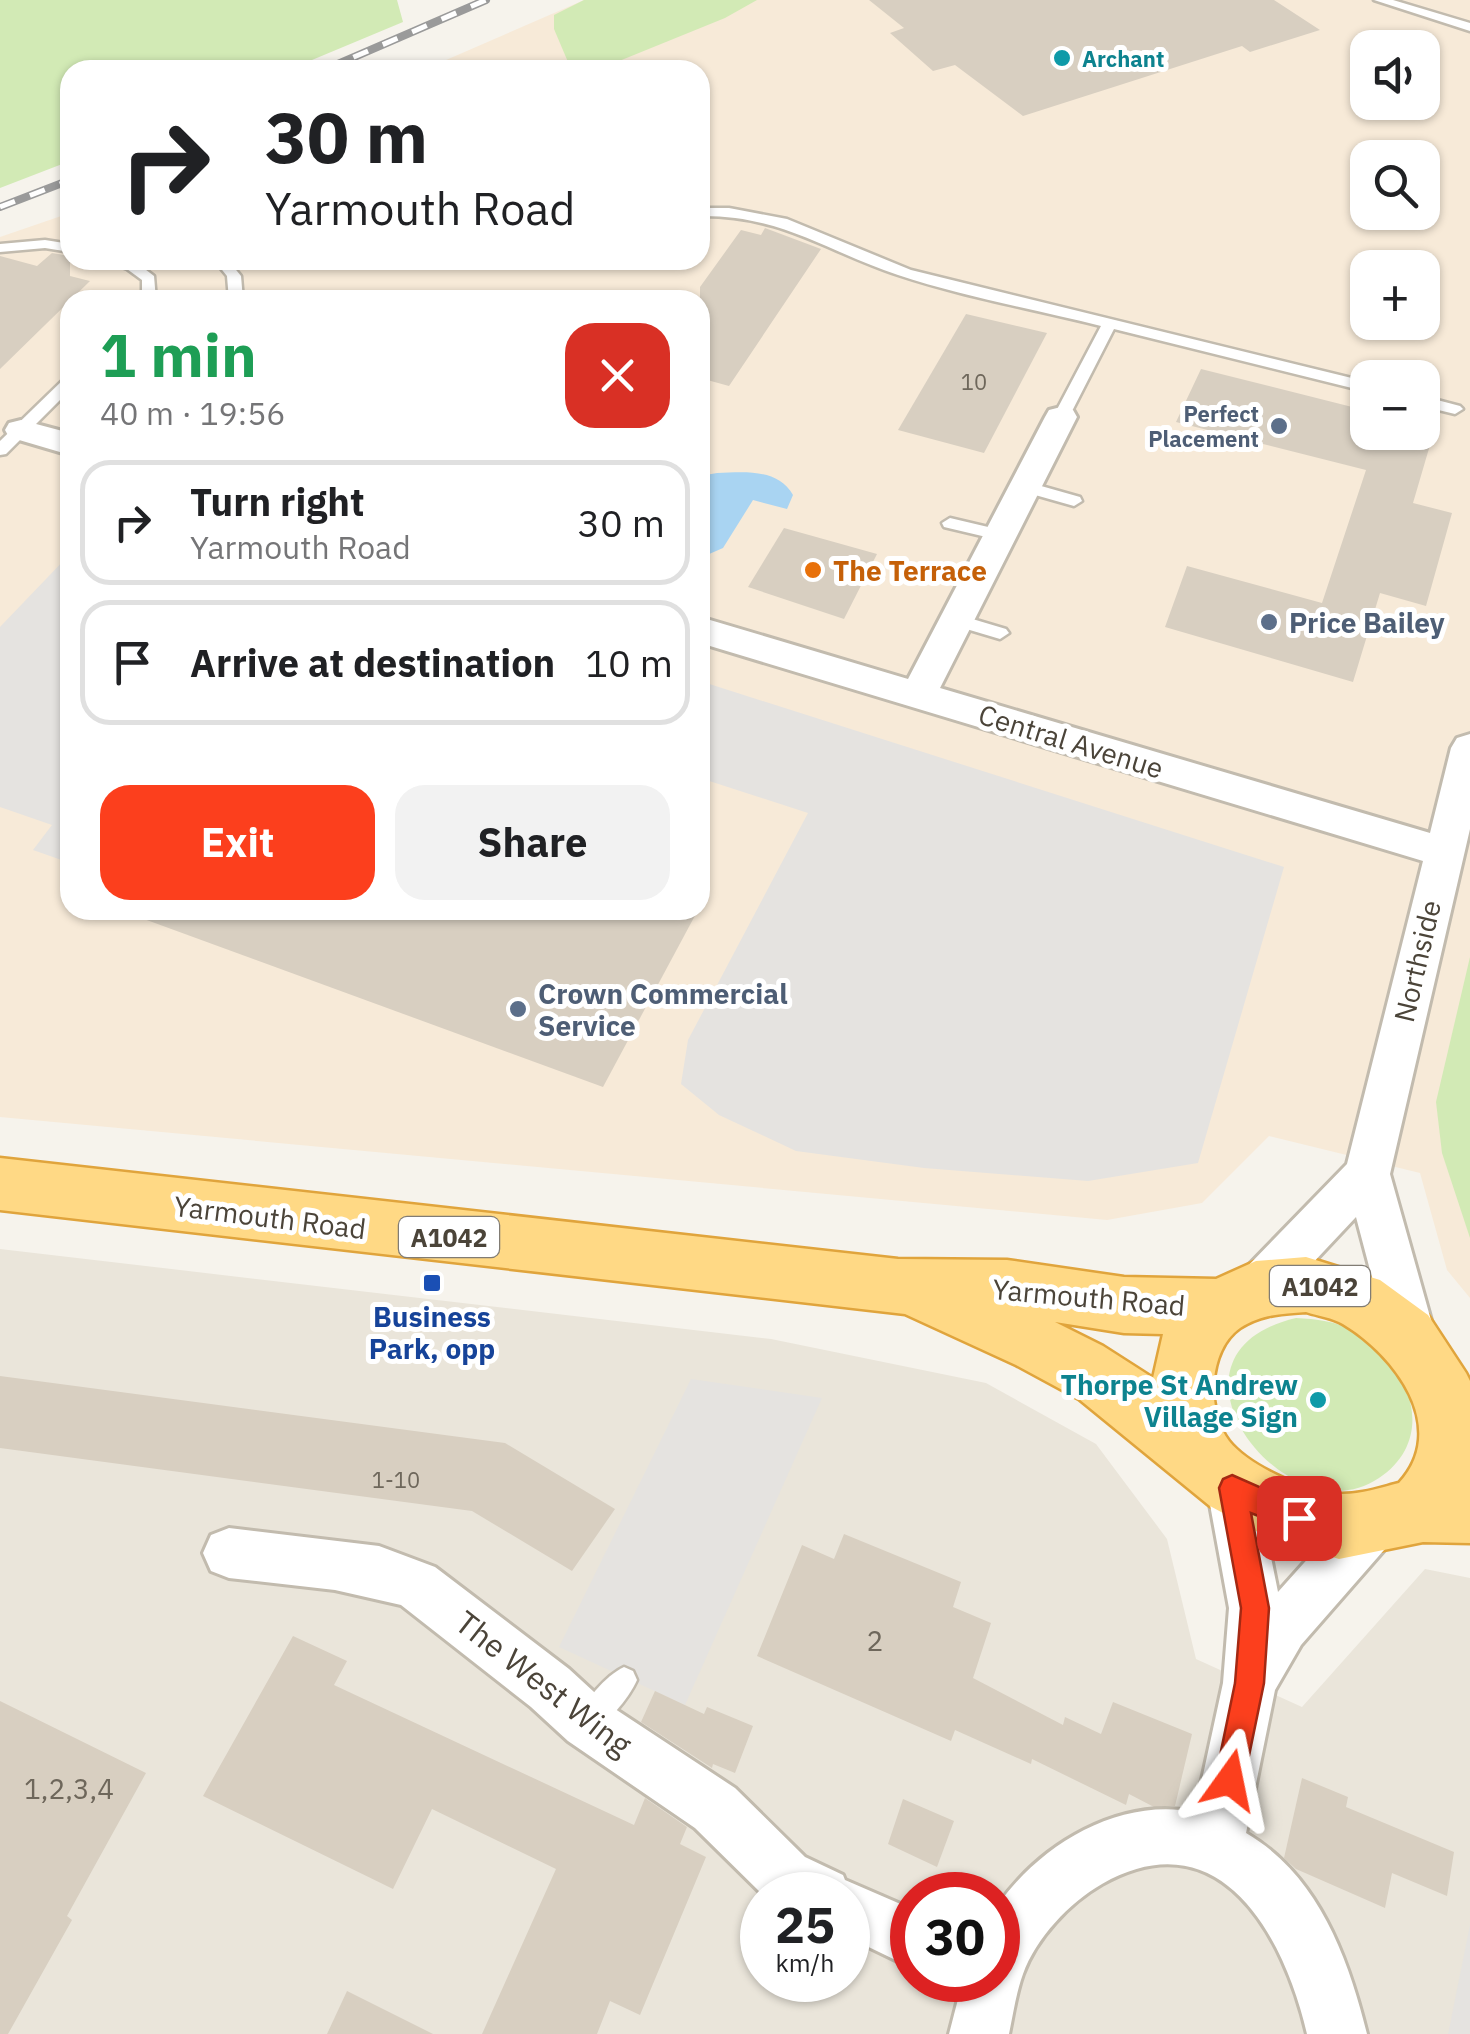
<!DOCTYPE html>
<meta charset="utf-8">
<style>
body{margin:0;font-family:"IBM Plex Sans",sans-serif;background:#f2f2f2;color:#202124;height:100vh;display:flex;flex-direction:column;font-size:38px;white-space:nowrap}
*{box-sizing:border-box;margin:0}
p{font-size:32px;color:#757577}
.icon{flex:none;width:55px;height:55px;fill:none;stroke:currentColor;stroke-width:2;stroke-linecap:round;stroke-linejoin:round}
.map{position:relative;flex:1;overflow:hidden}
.panel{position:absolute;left:60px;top:290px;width:650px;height:630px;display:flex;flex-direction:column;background:#fff;border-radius:30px;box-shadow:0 2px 8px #0004}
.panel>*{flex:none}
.guide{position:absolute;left:60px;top:60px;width:650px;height:210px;border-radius:30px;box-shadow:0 2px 8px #0004;background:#fff;color:#202124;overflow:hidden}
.controls{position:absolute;left:1350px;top:30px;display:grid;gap:20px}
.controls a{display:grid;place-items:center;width:90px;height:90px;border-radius:20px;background:#fff;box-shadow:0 2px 8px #0004;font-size:50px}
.speed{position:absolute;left:740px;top:1872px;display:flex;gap:20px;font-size:50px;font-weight:700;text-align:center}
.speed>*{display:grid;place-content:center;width:130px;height:130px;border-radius:50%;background:#fff;box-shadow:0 2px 8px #0004;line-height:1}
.speed small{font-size:25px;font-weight:400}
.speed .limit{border:15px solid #d22;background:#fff;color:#111}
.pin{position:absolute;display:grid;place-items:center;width:85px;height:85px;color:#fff;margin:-42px;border-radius:20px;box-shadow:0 5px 15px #0006}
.me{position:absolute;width:110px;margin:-55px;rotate:12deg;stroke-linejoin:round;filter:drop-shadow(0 0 8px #0008)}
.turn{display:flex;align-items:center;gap:35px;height:210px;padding:0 40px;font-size:45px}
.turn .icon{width:130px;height:130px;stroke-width:2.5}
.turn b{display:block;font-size:70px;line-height:85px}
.round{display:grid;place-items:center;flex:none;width:105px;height:105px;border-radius:30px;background:#f2f2f2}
.headline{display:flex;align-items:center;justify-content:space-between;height:170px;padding:0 40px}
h1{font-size:60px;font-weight:700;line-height:75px;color:#1e9e55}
.action{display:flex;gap:20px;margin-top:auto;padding:20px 40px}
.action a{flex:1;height:115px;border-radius:30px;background:#fc3f1d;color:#fff;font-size:40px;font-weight:700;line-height:115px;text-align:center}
.action a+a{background:#f2f2f2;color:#202124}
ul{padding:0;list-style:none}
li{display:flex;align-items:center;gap:30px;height:125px;margin:0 20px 15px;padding:0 20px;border:5px solid #e0e0e0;border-radius:30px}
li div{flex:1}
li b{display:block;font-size:38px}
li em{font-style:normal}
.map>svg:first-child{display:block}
</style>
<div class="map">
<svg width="1470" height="2034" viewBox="0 0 1470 2034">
<rect width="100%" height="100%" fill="#f6f3ec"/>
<path fill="#eae5da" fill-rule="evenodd" d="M0 1249 771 1339 986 1383 1096 1444 1167 1539 1196 1659 1302 1707 1425 1569 1470 1578V2034H0ZM762 1895H848V1980H762ZM912 1895H998V1980H912Z"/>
<path fill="#f7ead8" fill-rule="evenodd" d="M584 0H1470V1298L1447 1270 1420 1173 1269 1136 1202 1203 1107 1220 0 1117V237L70 213V260H700V70H423ZM1368 48H1422V102H1368ZM1368 158H1422V212H1368ZM1368 268H1422V322H1368ZM70 300H700V910H70ZM1368 378H1422V432H1368Z"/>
<g fill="#d2eab5">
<polygon points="0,0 397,0 403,22 288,70 70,70 70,161 0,188"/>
<polygon points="584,0 757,0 725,18 597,70 582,70 568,62 554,29 554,15"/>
<polygon points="1470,957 1470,1238 1442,1153 1436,1102"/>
<path d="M1296 1318C1316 1319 1336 1321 1354 1331 1409 1361 1440 1437 1379 1478 1287 1541 1142 1354 1296 1318Z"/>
</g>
<g fill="#e5e3e0">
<polygon points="70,554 70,863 33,850 52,825 0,807 0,627"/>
<polygon points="700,681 1284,867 1198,1163 1088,1181 924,1168 796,1151 719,1115 681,1084 688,1040 808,813 700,778"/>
<polygon points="691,1379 822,1398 685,1705 559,1647"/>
<polygon points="1470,1925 1470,2034 1448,2034"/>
</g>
<path fill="#a9d4f2" d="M717 473C744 472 778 468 793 495L787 509 753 500 723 548 700 558V476Z"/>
<g fill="#d8cfc1">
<polygon points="869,0 1274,0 1320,30 1250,52 1242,46 1023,116 955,65 933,71 890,33 904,28"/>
<polygon points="765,228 821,249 729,386 700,378 700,287 741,230 761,235"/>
<polygon points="52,253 70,256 70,276 90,281 0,369 0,256 37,266"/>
<polygon points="966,314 1047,333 984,453 898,430"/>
<polygon points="1201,369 1368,411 1368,432 1422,432 1422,425 1435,428 1413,503 1452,513 1426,606 1380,593 1353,682 1165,627 1187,566 1322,603 1366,470 1176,422"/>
<polygon points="784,528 877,554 844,619 748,587"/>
<polygon points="134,910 698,910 603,1087 133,915"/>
<polygon points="0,1376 505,1443 615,1509 572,1571 472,1511 0,1448"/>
<polygon points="844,1534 961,1582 953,1607 991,1623 973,1678 1063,1725 1065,1717 1101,1734 1113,1702 1192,1734 1175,1806 1154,1807 1129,1794 1126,1805 1032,1759 1031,1764 955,1730 951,1741 757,1656 802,1545 834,1559"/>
<polygon points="293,1636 347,1661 334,1685 634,1825 645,1798 687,1827 680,1844 706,1857 640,2015 610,2001 597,2034 482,2034 556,1869 432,1809 393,1889 203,1796"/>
<polygon points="655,1691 704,1714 707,1707 753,1726 735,1773 713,1764 712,1768 641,1722"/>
<polygon points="0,1701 146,1773 67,1916 72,1920 8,2034 0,2034"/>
<polygon points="1302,1778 1348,1797 1346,1807 1454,1852 1447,1896 1392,1873 1385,1908 1296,1869 1284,1858"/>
<polygon points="903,1799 954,1821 937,1867 888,1844"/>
<polygon points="347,1991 433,2034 327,2034"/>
</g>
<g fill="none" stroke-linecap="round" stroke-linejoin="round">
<g stroke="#c2bbae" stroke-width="5">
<g id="service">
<polygon points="1374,0 1393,0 1470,23 1470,31"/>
<path d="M700 208H729L787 219 911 270 1368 382V392L1114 329 1069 417 1061 422 1056 420 1053 417 1101 326C1034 309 964 297 898 275 826 251 781 215 700 216Z"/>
<polygon points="45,240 70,244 70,252 45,248 0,252 0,244"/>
<polygon points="104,260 137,263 154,276 156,300 142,300 142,280 127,269"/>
<polygon points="214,260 228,260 241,276 243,300 229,300 227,276"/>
<polygon points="70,376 70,390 6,454 0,455 0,441 65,378"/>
<polygon points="1422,396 1460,406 1463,409 1455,414 1422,406"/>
<polygon points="1027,482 1080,497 1082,501 1074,506 1021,491 1021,483"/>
<polygon points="950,518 1005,531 1007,535 999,540 944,527 942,523"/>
<polygon points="959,615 1006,629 1009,633 1000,639 953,625 953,617"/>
<path d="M624 1667 633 1671 637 1680C629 1698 606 1726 588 1734L579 1730 575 1721C583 1703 606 1675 624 1667Z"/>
</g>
</g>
<g stroke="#c2bbae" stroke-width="6">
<g id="minor">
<polygon points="1061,407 1073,410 1077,417 940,688 1430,833 1451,748 1457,738 1470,734 1470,829 1390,1174 1436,1338 1429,1354 1412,1360 1395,1354 1388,1338 1356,1217 1278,1300 1261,1306 1244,1300 1238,1285 1244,1270 1347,1164 1423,861 700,643 700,617 908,679 1045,417 1049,410"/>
<polygon points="21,420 70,433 70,455 9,437 5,430 9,423"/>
<path d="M1232 1464 1250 1471 1257 1488 1278 1592 1355 1506 1373 1499 1391 1506 1398 1524 1391 1542 1301 1645 1275 1690 1246 1833C1318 1875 1348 1957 1367 2034H1307C1284 1935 1220 1817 1102 1884 1069 1903 1036 1938 1023 1974 1016 1993 1013 2015 1009 2034H949L963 1980H998V1905C1041 1844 1119 1797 1195 1812L1223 1683 1229 1608 1207 1488 1214 1471Z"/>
<polygon points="229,1528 379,1546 435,1567 569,1669 606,1703 735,1788 805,1857 843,1875 845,1880 912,1909 912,1968 848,1937 848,1895 763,1895 695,1828 568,1741 531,1707 401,1605 335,1590 229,1578 211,1571 203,1553 211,1535"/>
</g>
</g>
<g stroke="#e0a43c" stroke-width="5">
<path id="trunk" d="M0 1158 898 1259 1007 1260 1124 1277 1216 1279 1256 1261 1306 1257 1380 1280 1428 1315 1466 1373 1470 1381V1543L1423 1542 1339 1559 1269 1538 1210 1506 1079 1399 1016 1365 905 1314 0 1210ZM1306 1312C1318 1316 1333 1318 1343 1324 1395 1355 1450 1428 1399 1483 1379 1488 1359 1495 1338 1494 1306 1492 1249 1466 1229 1441 1206 1411 1208 1350 1240 1328 1261 1314 1282 1314 1306 1312ZM1055 1322 1124 1333 1163 1334 1153 1378 1103 1346Z"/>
</g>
<use href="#service" fill="#fff" fill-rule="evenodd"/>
<use href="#minor" fill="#fff" fill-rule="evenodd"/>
<use href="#trunk" fill="#ffd985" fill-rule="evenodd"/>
<g stroke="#9a9a9a" stroke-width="8">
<g id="rail">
<polyline points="324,70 486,0"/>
<polyline points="0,207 70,180"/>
</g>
</g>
<use href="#rail" stroke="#fff" stroke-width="5" stroke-dasharray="16" stroke-linecap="butt"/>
</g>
<polygon fill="#fc3f1d" stroke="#a42913" stroke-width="2.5" points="1232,1475 1309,1509 1313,1518 1309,1528 1299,1532 1251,1513 1269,1608 1264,1683 1244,1780 1240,1790 1230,1795 1219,1790 1215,1780 1235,1683 1241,1608 1219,1488 1223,1479"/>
<g fill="#0f9aa8" stroke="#fff" stroke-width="4">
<circle cx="1062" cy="58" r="10"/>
<circle cx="1318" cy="1400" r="10"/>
</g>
<g fill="#5c6f8a" stroke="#fff" stroke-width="4">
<circle cx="1279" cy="426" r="10"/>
<circle cx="1269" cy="622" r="10"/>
<circle cx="518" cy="1009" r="10"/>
</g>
<circle fill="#e8710a" stroke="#fff" stroke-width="4" cx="813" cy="570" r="10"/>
<rect fill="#1a4fb4" stroke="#fff" stroke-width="4" x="422" y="1273" width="20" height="20" rx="5"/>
<g text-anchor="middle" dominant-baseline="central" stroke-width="10" stroke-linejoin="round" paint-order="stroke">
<g font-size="22" font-weight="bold" fill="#0d838f" stroke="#fff" text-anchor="start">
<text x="1082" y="58">Archant</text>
</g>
<g font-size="22" fill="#6e675b">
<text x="974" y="381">10</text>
<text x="396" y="1479">1-10</text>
</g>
<g font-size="22" font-weight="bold" fill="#4e5e75" stroke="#fff" text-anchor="end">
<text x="1259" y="413">Perfect<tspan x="1259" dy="25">Placement</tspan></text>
</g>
<g fill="#fff" stroke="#817c74" stroke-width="2.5">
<rect x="399" y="1217" width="100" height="40" rx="8"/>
<rect x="1270" y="1266" width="100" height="40" rx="8"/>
</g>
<g font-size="25" font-weight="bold" fill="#4b4439">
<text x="449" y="1237">A1042</text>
<text x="1320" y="1286">A1042</text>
</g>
<g font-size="28" font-weight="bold" fill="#c56008" stroke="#fff" text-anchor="start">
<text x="833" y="570">The Terrace</text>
</g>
<g font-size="28" font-weight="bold" fill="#4e5e75" stroke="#fff" text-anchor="start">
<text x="1289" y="622">Price Bailey</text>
<text x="538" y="993">Crown Commercial<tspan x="538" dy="32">Service</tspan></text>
</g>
<g font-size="28" fill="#4b4439" stroke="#fff">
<text transform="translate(1071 741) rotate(17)">Central Avenue</text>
<text transform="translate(1417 961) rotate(-77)">Northside</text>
<text transform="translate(270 1217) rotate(7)">Yarmouth Road</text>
<text transform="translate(1089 1297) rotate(5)">Yarmouth Road</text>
</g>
<g font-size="28" font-weight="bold" fill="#164399" stroke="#fff">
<text x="432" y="1316">Business<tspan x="432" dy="32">Park, opp</tspan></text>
</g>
<g font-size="28" font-weight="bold" fill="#0d838f" stroke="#fff" text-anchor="end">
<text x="1298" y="1384">Thorpe St Andrew<tspan x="1298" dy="32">Village Sign</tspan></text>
</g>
<g font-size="28" fill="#6e675b">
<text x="875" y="1640">2</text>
<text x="69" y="1788">1,2,3,4</text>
</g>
<g font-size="32" fill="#4b4439" stroke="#fff">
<text transform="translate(544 1683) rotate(38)">The West Wing</text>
</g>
</g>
</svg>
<div class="controls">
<a><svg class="icon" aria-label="sound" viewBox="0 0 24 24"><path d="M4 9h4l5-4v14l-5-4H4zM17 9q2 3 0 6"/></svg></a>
<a><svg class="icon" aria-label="search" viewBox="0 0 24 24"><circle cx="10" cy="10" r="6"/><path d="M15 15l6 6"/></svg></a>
<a>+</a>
<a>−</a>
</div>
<div class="speed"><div>25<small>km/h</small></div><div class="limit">30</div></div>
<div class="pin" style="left:1299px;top:1518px;background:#d93025"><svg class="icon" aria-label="arrive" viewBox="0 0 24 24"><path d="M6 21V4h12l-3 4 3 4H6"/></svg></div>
<svg class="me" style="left:1230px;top:1780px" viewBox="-20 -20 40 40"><path d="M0-17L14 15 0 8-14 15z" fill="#fc3f1d" stroke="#fff" stroke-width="4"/></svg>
<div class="guide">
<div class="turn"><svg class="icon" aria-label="right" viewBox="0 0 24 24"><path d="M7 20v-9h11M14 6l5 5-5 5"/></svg><div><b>30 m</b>Yarmouth Road</div></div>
</div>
<section class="panel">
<div class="headline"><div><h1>1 min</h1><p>40 m · 19:56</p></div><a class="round" style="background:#d93025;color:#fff"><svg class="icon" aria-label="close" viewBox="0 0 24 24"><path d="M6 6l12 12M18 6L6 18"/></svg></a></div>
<ul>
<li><svg class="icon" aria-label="right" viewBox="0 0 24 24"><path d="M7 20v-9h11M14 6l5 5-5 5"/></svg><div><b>Turn right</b><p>Yarmouth Road</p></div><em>30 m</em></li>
<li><svg class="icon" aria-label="arrive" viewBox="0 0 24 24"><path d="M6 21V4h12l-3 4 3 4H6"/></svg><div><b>Arrive at destination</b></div><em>10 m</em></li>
</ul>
<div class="action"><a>Exit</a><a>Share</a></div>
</section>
</div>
